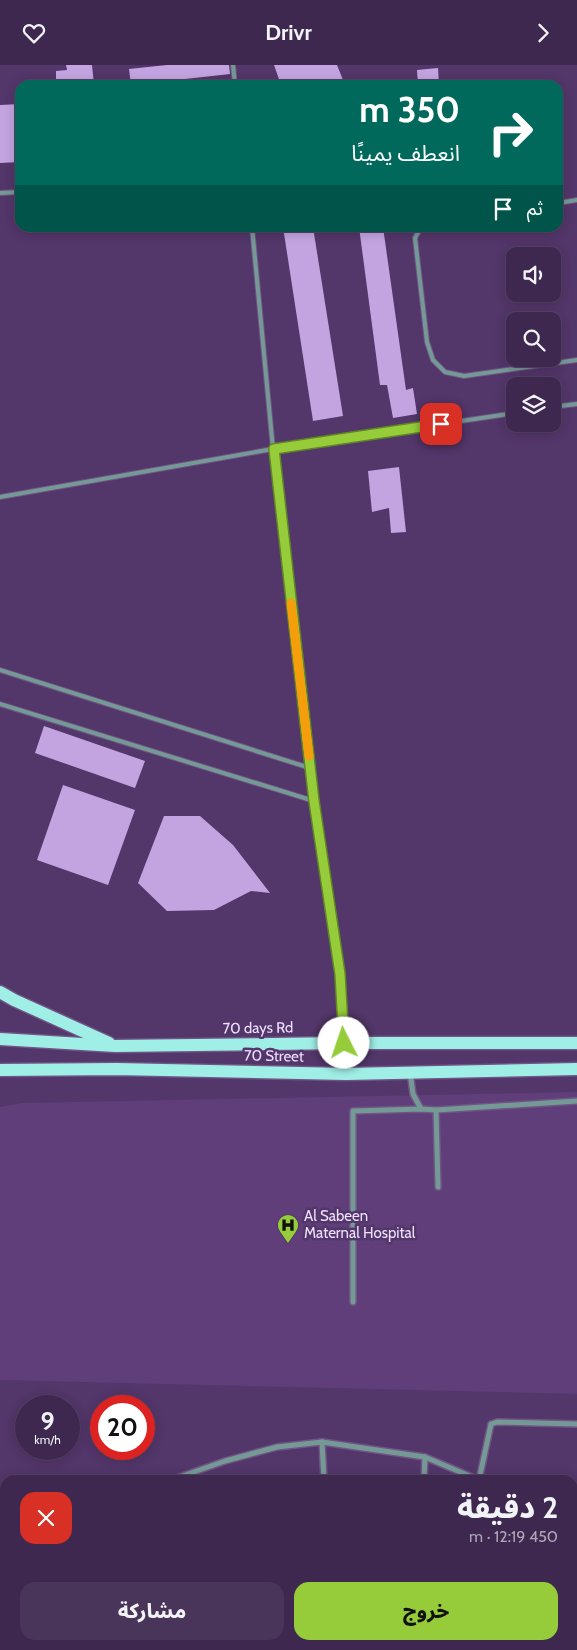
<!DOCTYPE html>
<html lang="ar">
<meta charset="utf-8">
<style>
body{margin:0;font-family:Cabin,"Noto Sans Arabic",sans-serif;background:#49345a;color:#f1f3f6;direction:rtl;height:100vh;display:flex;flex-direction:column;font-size:19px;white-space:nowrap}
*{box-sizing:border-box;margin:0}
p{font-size:16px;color:#ada6b7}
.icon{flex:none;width:28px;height:28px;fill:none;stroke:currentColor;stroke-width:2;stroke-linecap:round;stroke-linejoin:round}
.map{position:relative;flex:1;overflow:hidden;direction:ltr}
.side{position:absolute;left:0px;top:1410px;width:578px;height:175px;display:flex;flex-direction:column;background:#3e2850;border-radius:15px 15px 0 0;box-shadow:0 2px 12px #0003,0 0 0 1px #574467;direction:rtl}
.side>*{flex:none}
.hud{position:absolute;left:15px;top:15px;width:548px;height:152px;border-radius:15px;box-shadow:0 2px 12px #0003,0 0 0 1px #574467;direction:rtl;background:#00695c;color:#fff;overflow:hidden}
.tools{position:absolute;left:506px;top:182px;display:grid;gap:10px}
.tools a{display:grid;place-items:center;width:55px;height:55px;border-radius:10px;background:#3e2850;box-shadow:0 2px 12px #0003,0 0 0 1px #574467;font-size:25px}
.speed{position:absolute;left:15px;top:1330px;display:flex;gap:10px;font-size:25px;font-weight:700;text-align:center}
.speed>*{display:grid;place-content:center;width:65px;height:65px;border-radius:50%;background:#3e2850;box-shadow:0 2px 12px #0003,0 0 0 1px #574467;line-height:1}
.speed small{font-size:12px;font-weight:400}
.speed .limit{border:8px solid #d22;background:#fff;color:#111}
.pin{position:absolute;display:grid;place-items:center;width:42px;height:42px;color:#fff;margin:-21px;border-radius:10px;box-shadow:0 2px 8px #0006}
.me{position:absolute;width:55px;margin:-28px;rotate:356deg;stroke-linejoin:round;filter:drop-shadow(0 0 4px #0008)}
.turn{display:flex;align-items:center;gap:18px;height:105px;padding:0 20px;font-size:22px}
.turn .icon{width:65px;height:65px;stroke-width:2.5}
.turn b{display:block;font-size:35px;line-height:42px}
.then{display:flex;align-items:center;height:48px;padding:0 20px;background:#0003;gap:10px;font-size:19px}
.round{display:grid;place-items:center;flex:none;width:52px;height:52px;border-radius:15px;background:#49345a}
.headline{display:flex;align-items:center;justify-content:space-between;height:85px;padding:0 20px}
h1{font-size:30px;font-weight:800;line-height:38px}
.cta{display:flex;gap:10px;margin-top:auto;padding:10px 20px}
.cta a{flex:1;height:58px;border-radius:15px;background:#96cc3a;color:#111;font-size:20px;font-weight:800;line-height:58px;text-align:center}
.cta a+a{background:#49345a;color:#f1f3f6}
header{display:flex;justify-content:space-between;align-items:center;height:65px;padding:0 20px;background:#3e2850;font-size:22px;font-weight:800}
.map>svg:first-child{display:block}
</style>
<header><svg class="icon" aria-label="forward" viewBox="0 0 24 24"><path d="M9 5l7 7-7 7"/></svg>Drivr<svg class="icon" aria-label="heart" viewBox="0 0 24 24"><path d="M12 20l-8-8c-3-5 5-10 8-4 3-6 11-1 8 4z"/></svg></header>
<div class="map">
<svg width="577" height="1585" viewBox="0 0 577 1585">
<rect width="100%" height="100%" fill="#53366a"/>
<polygon fill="#5f3e7a" points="577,1027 577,1329 0,1315 0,1042 22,1038"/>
<g fill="#c3a4e1">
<polygon points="66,0 92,0 94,20 56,20 56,6 67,5"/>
<polygon points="167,0 229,0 230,9 131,20 129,4"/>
<polygon points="274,0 337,0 345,20 281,20"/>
<polygon points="438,3 439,20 418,20 417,5"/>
<polygon points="20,39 20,97 0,98 0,40"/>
<polygon points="283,162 313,162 343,351 313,356"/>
<polygon points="359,162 383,162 406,325 413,323 417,349 393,353 387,320 380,320"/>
<polygon points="399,402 406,467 391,468 389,443 372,447 368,406"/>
<polygon points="44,661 145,696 135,723 35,688"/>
<polygon points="63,720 135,745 108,820 37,795"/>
<polygon points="164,751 200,751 233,780 270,828 251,826 214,845 167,846 138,818"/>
</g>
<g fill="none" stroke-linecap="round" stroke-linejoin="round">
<g stroke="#6f5485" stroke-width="6">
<g id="service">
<polyline points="233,0 235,20"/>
<polyline points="0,128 20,127"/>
<polyline points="558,138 577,135"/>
<polyline points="252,162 273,384 314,736 340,909 344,976"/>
<polyline points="421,162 415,173 427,277 433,295 445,307 464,311 577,295"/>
<polyline points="552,342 577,339"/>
<polyline points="0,432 273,384 515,348"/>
<polyline points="0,605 310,703"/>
<polyline points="0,639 314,736"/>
</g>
</g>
<g stroke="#6f5485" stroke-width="8">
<g id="minor">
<polyline points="410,1007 413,1029 421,1044"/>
<polyline points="436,1045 438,1122"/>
<polyline points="353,1237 353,1046 421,1044 436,1045 577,1036"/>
<polyline points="322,1377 324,1415"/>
<polyline points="171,1415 225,1396 277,1382 322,1377 425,1392 479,1415"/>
<polyline points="424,1415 425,1392"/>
<polyline points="479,1415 491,1359 497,1357 577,1359"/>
<polyline points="572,1431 577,1431"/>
<polyline points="572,1505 577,1505"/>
<polyline points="238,1580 240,1585"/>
<polyline points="317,1585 318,1580"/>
<polyline points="327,1585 478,1580 560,1585"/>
</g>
</g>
<g stroke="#6f5485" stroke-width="15">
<g id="primary">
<polyline points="0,927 14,935 109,978"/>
<polyline points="0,974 115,981 344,978 577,978"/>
<polyline points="0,1005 117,1004 346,1009 577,1004"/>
<polyline points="0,1437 5,1454"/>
<polyline points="0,1522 5,1540"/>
<polyline points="0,1576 2,1585"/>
<polyline points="16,1580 18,1585"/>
<polyline points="32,1580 33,1585"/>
</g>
</g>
<use href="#service" stroke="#759a96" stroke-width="4"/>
<use href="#minor" stroke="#759a96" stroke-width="5"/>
<use href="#primary" stroke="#a0efe7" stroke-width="12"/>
</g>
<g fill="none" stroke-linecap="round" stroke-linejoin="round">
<g stroke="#628526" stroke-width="12">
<polyline id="route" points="344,978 340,909 314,736 274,384 441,359"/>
</g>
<use href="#route" stroke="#96cc3a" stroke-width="9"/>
<polyline stroke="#f59e0b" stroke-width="9" points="291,538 309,691"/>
</g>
<defs>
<g id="hospital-pin" transform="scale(1.125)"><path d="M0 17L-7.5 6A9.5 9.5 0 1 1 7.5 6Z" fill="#96cc3a" stroke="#53366a"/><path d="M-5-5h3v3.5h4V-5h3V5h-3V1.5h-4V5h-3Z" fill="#111"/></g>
</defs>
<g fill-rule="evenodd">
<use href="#hospital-pin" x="288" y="1160"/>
</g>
<g text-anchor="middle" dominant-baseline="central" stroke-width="5" stroke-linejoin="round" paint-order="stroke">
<g font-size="15" fill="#efdfff" stroke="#53366a">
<text transform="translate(258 963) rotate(-1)">70 days Rd</text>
<text transform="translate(274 991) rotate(1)">70 Street</text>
</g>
<g font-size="15" fill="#efdfff" stroke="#53366a" text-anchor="start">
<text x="304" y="1151">Al Sabeen<tspan x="304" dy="17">Maternal Hospital</tspan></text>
</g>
</g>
</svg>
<div class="tools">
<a><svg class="icon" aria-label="sound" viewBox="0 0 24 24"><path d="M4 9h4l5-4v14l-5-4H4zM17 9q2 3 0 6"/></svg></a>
<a><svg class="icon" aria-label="search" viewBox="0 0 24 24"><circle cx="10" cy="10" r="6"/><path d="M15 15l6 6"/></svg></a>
<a><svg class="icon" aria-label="layers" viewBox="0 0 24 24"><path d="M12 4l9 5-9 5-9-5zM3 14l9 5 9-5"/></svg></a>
</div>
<div class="speed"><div>9<small>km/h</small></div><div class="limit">20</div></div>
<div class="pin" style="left:441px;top:359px;background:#d93025"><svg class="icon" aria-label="arrive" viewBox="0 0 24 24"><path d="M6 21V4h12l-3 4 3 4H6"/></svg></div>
<svg class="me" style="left:344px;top:978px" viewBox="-20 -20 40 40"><circle r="19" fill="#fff"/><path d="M0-13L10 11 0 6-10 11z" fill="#96cc3a"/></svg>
<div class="hud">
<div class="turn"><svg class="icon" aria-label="right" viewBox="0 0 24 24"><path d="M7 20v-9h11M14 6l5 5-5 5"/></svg><div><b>350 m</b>انعطف يمينًا</div></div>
<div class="then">ثم<svg class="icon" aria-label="arrive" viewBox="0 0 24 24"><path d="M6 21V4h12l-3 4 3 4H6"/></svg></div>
</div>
<section class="side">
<div class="headline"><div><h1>2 دقيقة</h1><p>450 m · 12:19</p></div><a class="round" style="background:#d93025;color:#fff"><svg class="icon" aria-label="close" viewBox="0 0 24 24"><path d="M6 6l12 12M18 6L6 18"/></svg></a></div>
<div class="cta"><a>خروج</a><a>مشاركة</a></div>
</section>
</div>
